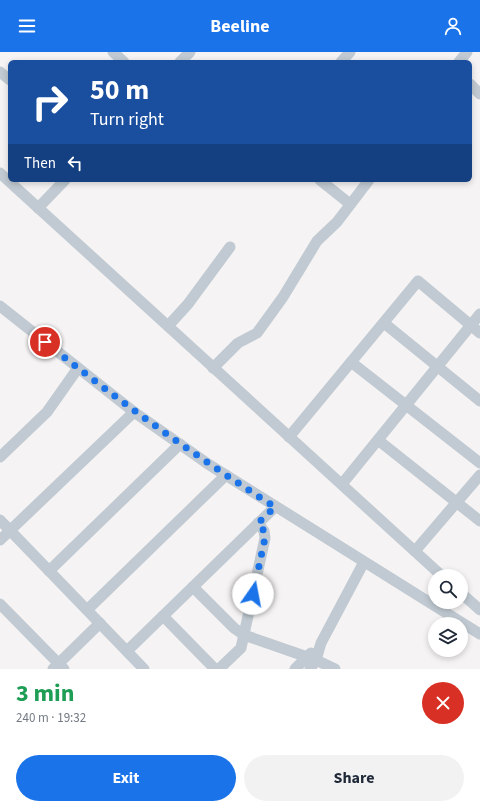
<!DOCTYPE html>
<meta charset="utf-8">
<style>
body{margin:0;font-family:"Source Sans 3",sans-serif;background:#f2f2f3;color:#1f2937;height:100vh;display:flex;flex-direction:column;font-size:15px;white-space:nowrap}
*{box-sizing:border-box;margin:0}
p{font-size:13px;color:#747a83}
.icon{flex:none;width:22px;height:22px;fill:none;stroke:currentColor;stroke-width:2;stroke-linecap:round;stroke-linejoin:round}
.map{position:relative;height:617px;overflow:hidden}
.sheet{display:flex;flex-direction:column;background:#fff;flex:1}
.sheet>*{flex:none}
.top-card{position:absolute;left:8px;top:8px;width:464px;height:122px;border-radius:6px;box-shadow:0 2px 6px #0003;background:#1a4fa0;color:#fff;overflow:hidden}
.tools{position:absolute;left:428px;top:517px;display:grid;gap:8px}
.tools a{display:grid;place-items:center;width:40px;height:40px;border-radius:50%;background:#fff;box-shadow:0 2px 6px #0003;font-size:20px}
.pin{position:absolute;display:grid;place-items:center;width:34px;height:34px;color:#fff;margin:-17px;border:2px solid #fff;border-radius:50%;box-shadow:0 1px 4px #0007}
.me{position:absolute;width:44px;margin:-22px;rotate:12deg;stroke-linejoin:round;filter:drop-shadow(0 0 3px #0008)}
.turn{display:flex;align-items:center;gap:14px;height:84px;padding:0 16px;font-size:18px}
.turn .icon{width:52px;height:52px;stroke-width:2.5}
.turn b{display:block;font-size:28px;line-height:34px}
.then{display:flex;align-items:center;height:38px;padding:0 16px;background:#0003;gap:8px;font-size:15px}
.round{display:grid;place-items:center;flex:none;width:42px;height:42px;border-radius:21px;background:#f2f2f3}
.headline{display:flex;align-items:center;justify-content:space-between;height:68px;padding:0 16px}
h1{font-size:24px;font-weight:700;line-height:30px;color:#1e9e55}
.button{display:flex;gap:8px;margin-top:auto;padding:8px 16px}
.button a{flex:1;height:46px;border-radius:24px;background:#1a73e8;color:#fff;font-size:16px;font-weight:700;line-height:46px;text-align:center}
.button a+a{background:#f2f2f3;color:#1f2937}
header{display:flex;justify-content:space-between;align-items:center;height:52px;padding:0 16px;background:#1a73e8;color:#fff;font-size:18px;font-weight:700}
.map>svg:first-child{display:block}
</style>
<header><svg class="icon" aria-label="menu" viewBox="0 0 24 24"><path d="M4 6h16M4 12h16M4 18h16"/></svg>Beeline<svg class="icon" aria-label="person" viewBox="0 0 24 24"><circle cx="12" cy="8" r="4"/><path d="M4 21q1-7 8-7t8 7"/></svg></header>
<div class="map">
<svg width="480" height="617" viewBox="0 0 480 617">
<rect width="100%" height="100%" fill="#f5f3f3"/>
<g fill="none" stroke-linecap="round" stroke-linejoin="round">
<g stroke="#c1cad2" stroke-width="11">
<polyline points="113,0 124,10"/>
<polyline points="180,10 190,0"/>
<polyline points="341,10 350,0"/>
<polyline points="459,10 467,0"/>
<polyline points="0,20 10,28"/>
<polyline points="470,32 480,42"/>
<polyline points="0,121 442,524"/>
<polyline points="320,128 350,152"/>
<polyline points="38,156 65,128"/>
<polyline points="0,254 134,360 208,412 480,582"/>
<polyline points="384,271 480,349"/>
<polyline points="168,274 188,252 230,195"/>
<polyline points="351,310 480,411"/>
<polyline points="213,316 238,291 257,281 283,245 317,189 337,170 369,128"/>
<polyline points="289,385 418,229 480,281"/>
<polyline points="378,388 480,469"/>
<polyline points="0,405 47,360 78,316"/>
<polyline points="342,432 480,262"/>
<polyline points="0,468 144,617"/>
<polyline points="0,488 134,360"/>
<polyline points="415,499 480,423"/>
<polyline points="49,519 180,392"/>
<polyline points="193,535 234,576 244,583 316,608 335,617"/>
<polyline points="461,541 480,558"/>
<polyline points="0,552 64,617"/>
<polyline points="87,558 226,423"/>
<polyline points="163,564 215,617"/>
<polyline points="127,599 275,455"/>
<polyline points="53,617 100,571"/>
<polyline points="219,617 241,596 265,486 264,479 258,471"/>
<polyline points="295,617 311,601"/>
<polyline points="310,617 316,608 321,591 364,510"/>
</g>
</g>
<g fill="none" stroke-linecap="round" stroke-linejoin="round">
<path stroke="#1a73e8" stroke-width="7" stroke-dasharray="0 12.6" d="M45 290C119 349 195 404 275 455L258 471 264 479 265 486 253 542"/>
</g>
</svg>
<div class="tools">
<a><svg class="icon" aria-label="search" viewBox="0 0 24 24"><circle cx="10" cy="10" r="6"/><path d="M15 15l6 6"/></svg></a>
<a><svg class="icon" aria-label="layers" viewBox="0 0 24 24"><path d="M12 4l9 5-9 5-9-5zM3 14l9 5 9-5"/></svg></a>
</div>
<div class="pin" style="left:45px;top:290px;background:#d93025"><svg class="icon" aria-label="arrive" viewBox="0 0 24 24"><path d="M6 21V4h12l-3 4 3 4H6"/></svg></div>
<svg class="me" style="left:253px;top:542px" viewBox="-20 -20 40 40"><circle r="19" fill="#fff"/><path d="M0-13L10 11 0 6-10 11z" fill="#1a73e8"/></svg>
<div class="top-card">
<div class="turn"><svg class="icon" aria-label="right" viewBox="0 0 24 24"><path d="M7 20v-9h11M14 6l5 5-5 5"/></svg><div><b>50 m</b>Turn right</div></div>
<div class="then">Then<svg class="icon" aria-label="left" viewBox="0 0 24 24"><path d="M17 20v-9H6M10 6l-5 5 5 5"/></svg></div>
</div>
</div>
<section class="sheet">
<div class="headline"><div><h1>3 min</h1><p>240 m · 19:32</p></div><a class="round" style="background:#d93025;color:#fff"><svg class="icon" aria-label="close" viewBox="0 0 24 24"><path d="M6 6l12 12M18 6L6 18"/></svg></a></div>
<div class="button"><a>Exit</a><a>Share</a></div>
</section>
